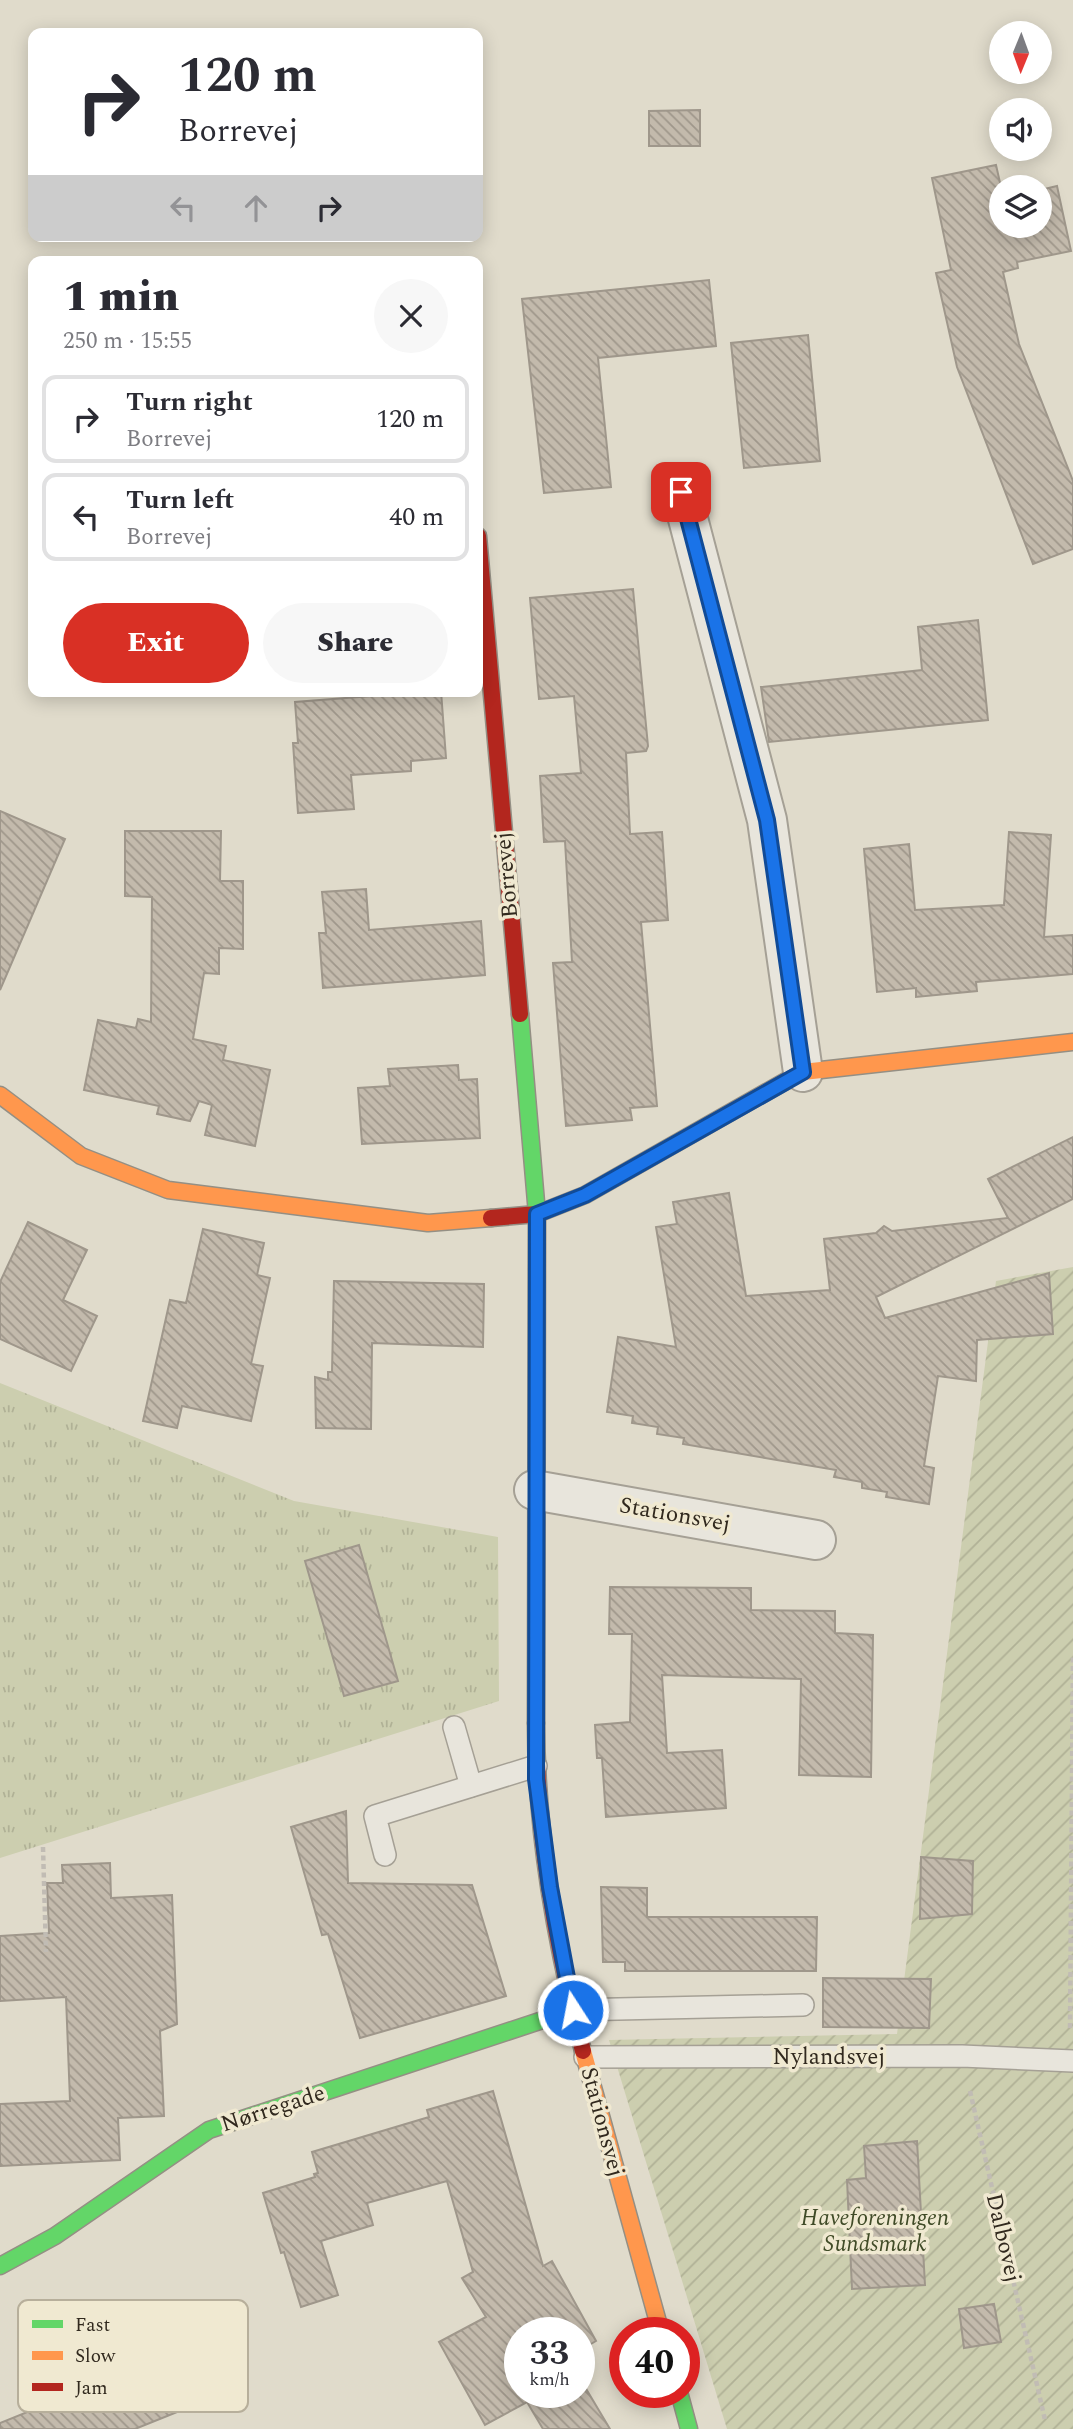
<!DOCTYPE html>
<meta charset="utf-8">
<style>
body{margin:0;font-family:Spectral,serif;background:#f7f7f7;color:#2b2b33;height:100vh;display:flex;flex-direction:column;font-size:26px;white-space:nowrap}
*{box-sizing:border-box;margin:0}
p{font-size:23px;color:#7c7c81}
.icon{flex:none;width:38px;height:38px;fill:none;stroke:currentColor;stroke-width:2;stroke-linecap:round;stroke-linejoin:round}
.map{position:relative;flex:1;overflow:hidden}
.sheet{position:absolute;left:28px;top:256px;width:455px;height:441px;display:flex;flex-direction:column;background:#fff;border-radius:14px;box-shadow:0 4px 18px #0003}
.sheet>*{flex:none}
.banner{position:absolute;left:28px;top:28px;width:455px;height:214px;border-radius:14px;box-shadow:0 4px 18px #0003;background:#fff;color:#2b2b33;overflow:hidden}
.needle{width:46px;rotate:181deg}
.tools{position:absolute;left:989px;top:21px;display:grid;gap:14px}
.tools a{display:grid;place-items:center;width:63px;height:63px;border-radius:50%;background:#fff;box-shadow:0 4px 18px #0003;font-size:35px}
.speed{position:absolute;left:504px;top:2317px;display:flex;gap:14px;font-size:35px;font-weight:700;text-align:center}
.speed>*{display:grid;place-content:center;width:91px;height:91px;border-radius:50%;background:#fff;box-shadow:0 4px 18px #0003;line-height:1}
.speed small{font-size:18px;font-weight:400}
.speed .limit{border:10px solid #d22;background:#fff;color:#111}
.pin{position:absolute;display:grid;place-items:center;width:60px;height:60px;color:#fff;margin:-30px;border-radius:14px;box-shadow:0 4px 10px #0006}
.me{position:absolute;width:77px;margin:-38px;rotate:349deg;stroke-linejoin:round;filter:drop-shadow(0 0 5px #0008)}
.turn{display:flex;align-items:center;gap:24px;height:147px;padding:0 35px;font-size:32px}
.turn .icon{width:91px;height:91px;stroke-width:2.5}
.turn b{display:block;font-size:49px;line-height:60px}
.lanes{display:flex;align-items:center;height:66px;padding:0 35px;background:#0003;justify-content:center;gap:35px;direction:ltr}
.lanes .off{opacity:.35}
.round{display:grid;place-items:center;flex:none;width:74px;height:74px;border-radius:37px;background:#f7f7f7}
.summary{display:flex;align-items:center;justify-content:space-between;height:119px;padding:0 35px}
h1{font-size:42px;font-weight:800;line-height:52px}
.cta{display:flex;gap:14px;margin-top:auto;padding:14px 35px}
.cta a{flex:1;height:80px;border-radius:42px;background:#d93025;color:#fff;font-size:28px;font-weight:800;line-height:80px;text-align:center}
.cta a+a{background:#f7f7f7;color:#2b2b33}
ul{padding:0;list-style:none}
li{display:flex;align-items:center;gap:21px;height:88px;margin:0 14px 10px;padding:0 21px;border:4px solid #e1e1e2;border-radius:14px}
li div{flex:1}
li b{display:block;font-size:26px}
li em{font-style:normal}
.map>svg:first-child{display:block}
</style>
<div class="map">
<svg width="1073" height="2429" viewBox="0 0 1073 2429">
<defs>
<pattern id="park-tufts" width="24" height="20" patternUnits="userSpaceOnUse" patternTransform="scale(1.75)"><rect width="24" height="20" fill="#ccceaf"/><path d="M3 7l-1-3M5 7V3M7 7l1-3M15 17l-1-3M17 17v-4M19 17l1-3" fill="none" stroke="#b0b196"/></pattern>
<pattern id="garden-furrows" width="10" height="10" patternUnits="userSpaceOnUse" patternTransform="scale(1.75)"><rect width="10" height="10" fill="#ccceaf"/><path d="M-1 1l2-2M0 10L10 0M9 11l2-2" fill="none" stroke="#b0b196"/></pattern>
<pattern id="building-back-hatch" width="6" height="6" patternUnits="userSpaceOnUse" patternTransform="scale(1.75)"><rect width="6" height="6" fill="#c3baac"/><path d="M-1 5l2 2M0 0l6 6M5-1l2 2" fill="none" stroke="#9f978b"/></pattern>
</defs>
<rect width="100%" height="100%" fill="#e0dbcb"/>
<polygon fill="url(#park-tufts)" points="0,1383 294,1501 498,1537 499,1701 0,1858"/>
<polygon fill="url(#garden-furrows)" points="1073,1267 1073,2429 727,2429 609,2040 897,2034 996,1281"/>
<g fill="url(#building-back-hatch)" stroke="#9f978b" stroke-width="2">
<polygon points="700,110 700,146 649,146 649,111"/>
<polygon points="996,165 1001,187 1001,226 1040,226 1040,190 1057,186 1071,251 1017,262 1018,268 1003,272 1019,344 1073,481 1073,549 1033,564 957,367 936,273 951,270 932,178"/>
<polygon points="709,280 716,346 598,358 611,487 544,493 522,299"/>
<polygon points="808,335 820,461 744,468 731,343"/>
<polygon points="633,589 648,746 646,751 626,753 630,834 662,832 668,920 641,922 657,1106 630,1108 632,1120 566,1126 553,963 572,962 565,841 544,842 540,776 581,773 574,696 539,699 530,598"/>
<polygon points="978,620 988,720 769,742 761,687 922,670 918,627"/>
<polygon points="370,691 441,691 446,758 411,761 411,771 351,775 354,809 298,813 293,743 298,743 295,702 371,696"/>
<polygon points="0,811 65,839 0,990"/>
<polygon points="125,831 221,831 220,881 243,881 243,949 219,948 219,974 204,973 193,1039 226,1046 223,1060 270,1070 255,1146 205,1135 212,1105 199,1101 190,1121 157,1114 159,1106 84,1090 98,1020 136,1028 138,1019 151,1022 152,897 125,896"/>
<polygon points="1009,832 1051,835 1044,937 1073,935 1073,974 976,982 977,991 916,997 916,988 877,992 864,849 909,844 915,910 1004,905"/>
<polygon points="366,889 369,930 481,921 485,975 323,988 319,933 326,933 322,892"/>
<polygon points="458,1065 459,1080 477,1079 480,1138 362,1144 358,1088 390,1086 388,1069"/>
<polygon points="1073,1137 1073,1199 876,1297 885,1318 1049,1273 1053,1334 977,1340 976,1381 938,1376 924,1466 934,1468 929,1504 886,1497 887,1492 862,1488 862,1482 834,1477 836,1470 683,1444 684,1438 657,1434 658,1427 632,1423 633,1416 607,1412 618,1337 676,1347 656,1227 677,1224 673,1202 729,1193 746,1296 830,1290 824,1239 876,1233 884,1226 892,1231 1008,1218 988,1179"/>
<polygon points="28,1222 87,1250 63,1300 97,1316 71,1371 0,1339 0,1282"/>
<polygon points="203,1229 264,1243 257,1275 270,1278 251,1364 263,1366 251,1421 182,1406 177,1428 143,1421 170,1300 186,1303"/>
<polygon points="334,1281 484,1284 483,1347 372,1343 371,1429 316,1428 315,1377 328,1380 328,1372 332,1372"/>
<polygon points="359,1545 398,1681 344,1696 305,1561"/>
<polygon points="610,1587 751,1588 751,1610 835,1611 835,1633 873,1635 871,1777 799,1775 801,1679 662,1675 667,1753 722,1750 726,1808 606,1817 602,1758 597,1758 595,1725 630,1722 632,1634 609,1634"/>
<polygon points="346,1811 348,1883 472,1885 506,1996 360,2038 328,1934 322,1935 291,1827"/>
<polygon points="921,1857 973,1861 972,1914 920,1919"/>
<polygon points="110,1863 111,1898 172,1895 177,2024 160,2031 164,2116 118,2118 120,2160 0,2166 0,2104 70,2101 66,1997 0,2001 0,1936 49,1933 47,1883 63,1883 62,1865"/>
<polygon points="601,1887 647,1888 647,1917 817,1917 816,1971 625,1971 625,1962 603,1962"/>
<polygon points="823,1978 931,1979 929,2028 823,2027"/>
<polygon points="493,2091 543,2266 552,2261 596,2341 579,2351 579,2333 520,2333 520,2392 579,2392 579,2377 610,2429 543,2429 527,2402 485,2425 439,2342 486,2317 462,2278 473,2272 447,2181 367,2203 373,2225 321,2241 338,2295 301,2307 284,2252 281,2253 263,2193 315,2177 314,2174 318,2173 312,2152 429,2117 427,2110"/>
<polygon points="917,2141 925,2285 852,2289 847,2180 866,2178 864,2146"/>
<polygon points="994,2304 1001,2342 964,2348 959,2309"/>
<polygon points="210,2338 232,2390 135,2429 0,2429 0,2423"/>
</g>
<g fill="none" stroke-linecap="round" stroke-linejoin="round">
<g stroke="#a5a095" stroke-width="24">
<g id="lane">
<polyline points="454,1727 471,1786"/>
<polyline points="385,1855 375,1816 536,1766"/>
<polyline points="573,2010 803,2005"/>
<polyline points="585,2057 962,2056 1073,2061"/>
</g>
</g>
<g stroke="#a5a095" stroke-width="42">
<g id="street">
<polyline points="681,492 767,820 803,1072"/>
<polyline points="534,1490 816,1540"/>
</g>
</g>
<g stroke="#948f84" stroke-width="19">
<g id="fast">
<polyline points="520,1014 537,1214 536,1723"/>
<polyline points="0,2266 55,2236 209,2130 573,2010"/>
<polyline points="679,2392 689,2429"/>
</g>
</g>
<g stroke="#948f84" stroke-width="19">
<g id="slow">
<polyline points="793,1077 803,1072 1073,1042"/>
<polyline points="0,1095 81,1156 168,1190 428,1223 491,1218"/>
<polyline points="583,2051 661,2333"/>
</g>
</g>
<g stroke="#948f84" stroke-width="19">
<g id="jam">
<polyline points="478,536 520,1014"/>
<polyline points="491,1218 537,1214 585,1195 793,1077"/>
<path d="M536 1723C536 1834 556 1944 583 2051"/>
</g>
</g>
<g stroke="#c1bcb4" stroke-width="4.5" stroke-dasharray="5 3.5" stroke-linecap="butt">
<polyline points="43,1847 46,1952"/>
<polyline points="1070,2028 1073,1655"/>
<polyline points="970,2091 1045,2420"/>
</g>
<use href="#lane" stroke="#e8e5dc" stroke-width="21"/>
<use href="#street" stroke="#e8e5dc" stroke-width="38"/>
<use href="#fast" stroke="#63d668" stroke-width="16"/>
<use href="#slow" stroke="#ff974d" stroke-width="16"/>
<use href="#jam" stroke="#b3261e" stroke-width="16"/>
</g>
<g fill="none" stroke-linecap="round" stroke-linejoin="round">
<g stroke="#114b97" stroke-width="18">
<polyline id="route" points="573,2010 550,1887 536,1779 537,1214 585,1195 803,1072 767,820 681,492"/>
</g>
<use href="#route" stroke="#1a73e8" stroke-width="12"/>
</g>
<g text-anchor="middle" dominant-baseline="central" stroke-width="7" stroke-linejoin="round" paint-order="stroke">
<g font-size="23" fill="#31291e" stroke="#f0e9d1">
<text transform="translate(507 875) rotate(-95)">Borrevej</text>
<text transform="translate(675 1515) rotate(10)">Stationsvej</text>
<text x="829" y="2057">Nylandsvej</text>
<text transform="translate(273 2109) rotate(-18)">Nørregade</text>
<text transform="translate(602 2122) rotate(75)">Stationsvej</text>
<text transform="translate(1003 2238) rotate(77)">Dalbovej</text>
</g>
<g font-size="23" font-style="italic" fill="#404b27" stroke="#f0e9d1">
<text x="875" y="2218">Haveforeningen<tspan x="875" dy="26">Sundsmark</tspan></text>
</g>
</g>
<rect x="18" y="2300" width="230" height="112" rx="10" fill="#f0e9d1" stroke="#b7af9b" stroke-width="2"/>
<rect x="32" y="2320" width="31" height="8" fill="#63d668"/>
<rect x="32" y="2351" width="31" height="9" fill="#ff974d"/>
<rect x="32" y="2383" width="31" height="8" fill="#b3261e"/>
<g font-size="19" fill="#31291e">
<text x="75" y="2331">Fast</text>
<text x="75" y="2362">Slow</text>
<text x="75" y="2394">Jam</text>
</g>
</svg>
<div class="tools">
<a><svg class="needle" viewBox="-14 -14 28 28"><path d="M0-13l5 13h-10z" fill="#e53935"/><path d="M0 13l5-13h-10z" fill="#7c7c81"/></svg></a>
<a><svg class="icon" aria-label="sound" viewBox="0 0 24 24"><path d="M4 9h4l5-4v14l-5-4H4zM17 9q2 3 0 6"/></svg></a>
<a><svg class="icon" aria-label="layers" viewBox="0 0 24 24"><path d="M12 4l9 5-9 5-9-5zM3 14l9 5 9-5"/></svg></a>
</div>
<div class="speed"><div>33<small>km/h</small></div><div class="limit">40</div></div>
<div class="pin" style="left:681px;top:492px;background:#d93025"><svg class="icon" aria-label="arrive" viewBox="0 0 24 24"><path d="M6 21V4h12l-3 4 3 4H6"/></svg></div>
<svg class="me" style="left:573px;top:2010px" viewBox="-20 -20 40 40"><circle r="17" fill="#1a73e8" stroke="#fff" stroke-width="3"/><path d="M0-11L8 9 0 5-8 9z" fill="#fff"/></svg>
<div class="banner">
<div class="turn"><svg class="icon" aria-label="right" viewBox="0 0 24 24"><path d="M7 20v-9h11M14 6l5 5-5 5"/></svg><div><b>120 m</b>Borrevej</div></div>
<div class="lanes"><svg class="icon off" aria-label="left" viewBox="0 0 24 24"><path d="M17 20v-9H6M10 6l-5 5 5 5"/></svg><svg class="icon off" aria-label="ahead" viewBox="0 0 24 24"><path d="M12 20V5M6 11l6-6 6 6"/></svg><svg class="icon" aria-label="right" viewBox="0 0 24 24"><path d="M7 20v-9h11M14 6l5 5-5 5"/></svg></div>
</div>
<section class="sheet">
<div class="summary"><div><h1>1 min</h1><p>250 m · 15:55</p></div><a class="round"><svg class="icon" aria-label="close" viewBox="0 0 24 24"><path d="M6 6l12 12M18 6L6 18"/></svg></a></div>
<ul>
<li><svg class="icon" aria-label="right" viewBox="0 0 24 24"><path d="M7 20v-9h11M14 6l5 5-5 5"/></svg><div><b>Turn right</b><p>Borrevej</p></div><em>120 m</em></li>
<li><svg class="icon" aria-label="left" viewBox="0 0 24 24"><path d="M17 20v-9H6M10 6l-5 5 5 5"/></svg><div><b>Turn left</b><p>Borrevej</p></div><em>40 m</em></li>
</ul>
<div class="cta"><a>Exit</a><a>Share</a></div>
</section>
</div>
